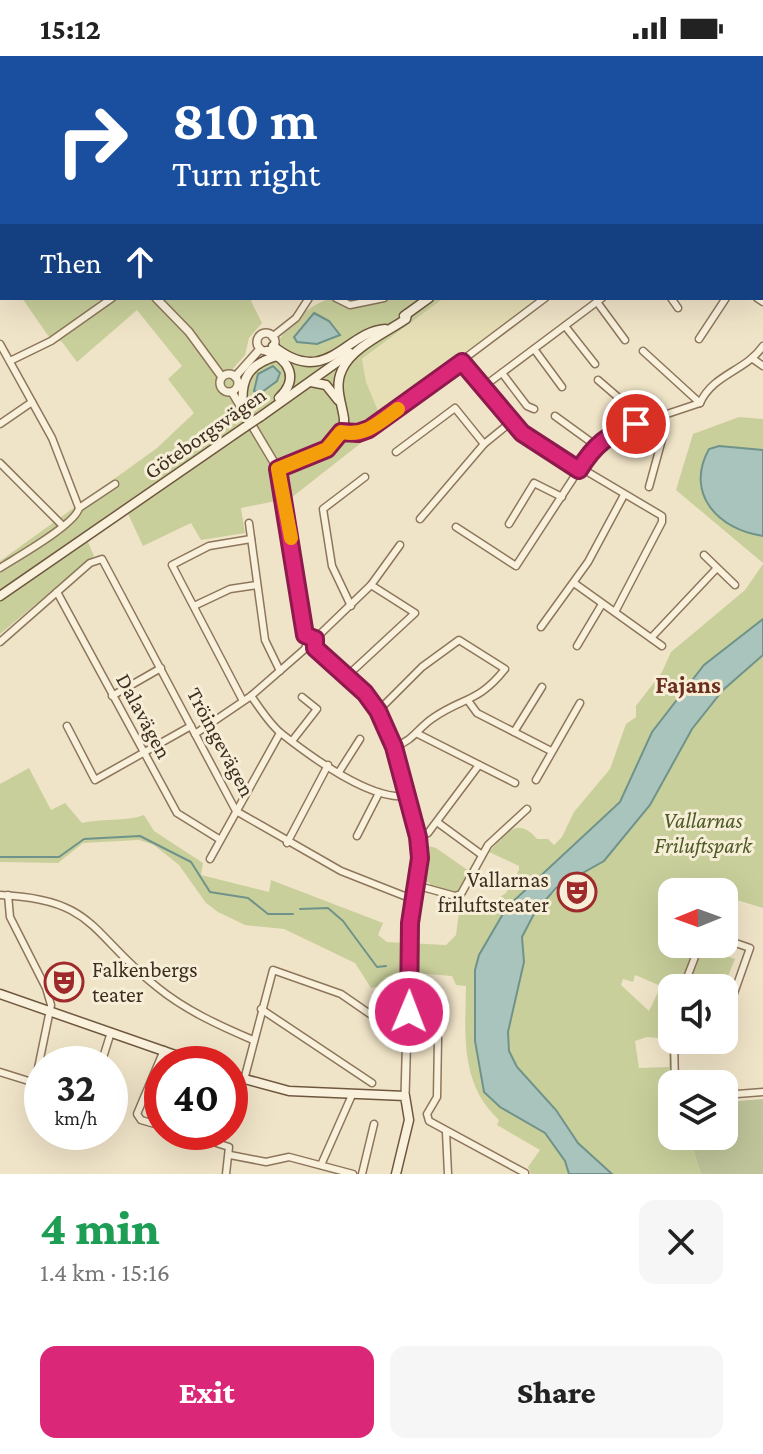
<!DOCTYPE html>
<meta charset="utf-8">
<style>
body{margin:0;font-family:"Crimson Pro",serif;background:#f6f6f6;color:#222;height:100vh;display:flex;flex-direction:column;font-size:30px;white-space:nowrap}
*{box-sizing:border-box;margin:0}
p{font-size:26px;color:#767676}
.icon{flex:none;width:44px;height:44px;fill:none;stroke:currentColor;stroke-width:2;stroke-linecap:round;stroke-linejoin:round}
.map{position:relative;height:1118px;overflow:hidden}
.side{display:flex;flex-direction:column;background:#fff;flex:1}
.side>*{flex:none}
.top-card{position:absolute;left:0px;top:0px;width:764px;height:244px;box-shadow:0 8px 32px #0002;background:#1a4fa0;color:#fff;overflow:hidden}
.needle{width:52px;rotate:269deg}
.buttons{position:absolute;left:658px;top:822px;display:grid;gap:16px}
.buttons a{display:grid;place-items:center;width:80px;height:80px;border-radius:16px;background:#fff;box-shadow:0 8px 32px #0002;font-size:40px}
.speed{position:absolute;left:24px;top:990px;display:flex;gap:16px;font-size:40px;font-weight:700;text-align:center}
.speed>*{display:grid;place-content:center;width:104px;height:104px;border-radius:50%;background:#fff;box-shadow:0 8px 32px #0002;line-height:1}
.speed small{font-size:20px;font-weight:400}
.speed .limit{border:12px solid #d22;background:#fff;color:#111}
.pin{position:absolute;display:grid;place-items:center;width:68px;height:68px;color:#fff;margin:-34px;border:4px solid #fff;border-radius:50%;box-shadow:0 2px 8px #0007}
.me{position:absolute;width:88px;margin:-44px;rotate:1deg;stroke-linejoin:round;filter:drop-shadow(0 0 6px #0008)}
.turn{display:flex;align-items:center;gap:28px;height:168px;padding:0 40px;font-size:36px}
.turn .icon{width:104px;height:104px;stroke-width:2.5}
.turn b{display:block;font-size:56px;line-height:68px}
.then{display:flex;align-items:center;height:76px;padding:0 40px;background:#0003;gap:16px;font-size:30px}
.round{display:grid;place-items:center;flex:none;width:84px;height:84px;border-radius:16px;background:#f6f6f6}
.summary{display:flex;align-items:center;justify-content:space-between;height:136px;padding:0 40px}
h1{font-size:48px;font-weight:800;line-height:60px;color:#1e9e55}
.primary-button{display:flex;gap:16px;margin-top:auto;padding:16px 40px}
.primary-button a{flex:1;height:92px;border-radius:16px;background:#db2777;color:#fff;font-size:32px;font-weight:800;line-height:92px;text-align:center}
.primary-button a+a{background:#f6f6f6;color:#222}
.status{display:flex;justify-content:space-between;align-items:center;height:56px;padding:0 40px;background:#fff;direction:ltr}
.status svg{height:22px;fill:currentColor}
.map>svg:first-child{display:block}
</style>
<div class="status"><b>15:12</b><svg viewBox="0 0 49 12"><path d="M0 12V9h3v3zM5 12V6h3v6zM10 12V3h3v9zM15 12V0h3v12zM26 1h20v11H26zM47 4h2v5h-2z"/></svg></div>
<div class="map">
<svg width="763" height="1118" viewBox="0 0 763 1118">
<rect width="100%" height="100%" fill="#f0e4c8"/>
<polygon fill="#e6deb5" points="444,242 553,242 384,369 366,326 362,304"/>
<g fill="#c9cf9b" fill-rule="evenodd">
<path d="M22 242H254L251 245 262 267 249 282 245 299 231 315 275 293C284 270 310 248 332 242 353 236 418 242 444 242L362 303 366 326 384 369 291 442 241 452 245 477 201 484 191 467 143 490 128 458 88 486 94 500 0 578V505L157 392 194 357 168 323 182 310 137 254 77 306 62 286 49 281Z"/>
<polygon points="739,361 763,363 763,394 747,393 753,478 763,480 763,507 676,434 693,378"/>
<path d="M763 508V563L704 609 652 676 620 746 507 851 479 899 475 914V985L484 1036 500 1051 545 1077 565 1105 569 1118H531L528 1111 540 1094 497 1069 499 1064C460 1028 465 979 466 930L456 929 452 920 402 916 401 925 371 932 355 907 284 873 245 869 218 856 206 847 179 809 154 789 139 784 83 787 58 807 0 806V728L29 712 51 754 65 747 82 767C103 762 125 766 144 759L154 775 203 807 201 819 269 836 271 824 383 867 378 879 387 886 446 889 456 879 459 856 477 854 479 848 486 851 506 837 519 814V810L489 796C505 778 517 759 537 783H548L554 789 562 781 574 756 610 713 626 668 636 661V650L662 616 671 596 745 534Z"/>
<path d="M763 599V852L724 840V836H672V888H695L680 932H672V1080H689L701 1118H610L578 1087 517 1011 509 995 508 976 524 906 522 881 534 856 547 842 574 821 650 749 692 673 723 634ZM635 919 661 930 649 955 621 929 623 923 633 926ZM647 981 669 983V1011L639 1012 635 985Z"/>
<polygon points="425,789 436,792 469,815 457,838 429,832 430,827 421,825"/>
<polygon points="703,892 735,903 723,932 691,920"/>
</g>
<polygon fill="#bfc49a" points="763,1043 763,1118 701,1118 689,1080 724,1080 724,1046"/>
<g fill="#a9c4bc" stroke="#6f938a" stroke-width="2">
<polygon points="314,257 329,265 340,279 317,288 297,286 294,281"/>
<polygon points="273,310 280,317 277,325 262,336 254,335 258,318"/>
<path d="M719 390 763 394V480C719 474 684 438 709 393Z"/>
<polygon points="763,563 763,599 723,634 692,673 650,749 604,805 556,832 535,856 522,881 524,906 508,976 509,995 517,1011 556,1054 578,1087 612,1118 569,1118 565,1105 545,1077 500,1051 484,1036 475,985 475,914 479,899 507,851 620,746 652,676 704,609"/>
</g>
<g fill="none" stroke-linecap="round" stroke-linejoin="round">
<g stroke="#6f938a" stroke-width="2">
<polyline points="0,801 59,801 84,783 140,780 191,806 210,836 248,842 268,858 293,858"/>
<polyline points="300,853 328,852 343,865 377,911 386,910"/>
</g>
<g stroke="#8d765c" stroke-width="9">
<g id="minor">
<polyline points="256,0 257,2"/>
<polyline points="303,0 305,2"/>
<polyline points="242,2 245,0"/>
<polyline points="312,2 314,0"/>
<polyline points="415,2 416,0"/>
<polyline points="740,2 743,0"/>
<polyline points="0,59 2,57"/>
<polyline points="762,62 763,62"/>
<polyline points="762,87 763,89"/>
<polyline points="0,135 2,136"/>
<polyline points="762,187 763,185"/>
<polyline points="336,242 350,249 384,242"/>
<polyline points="671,242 678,252"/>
<polyline points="757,242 763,246"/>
<polyline points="597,246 625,284"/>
<polyline points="565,270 595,308"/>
<polyline points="272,281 296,262 309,242"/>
<polyline points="699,283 726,242"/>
<polyline points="0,288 52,382 79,452"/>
<polyline points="534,293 562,331"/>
<polyline points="643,295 700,347"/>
<polyline points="753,303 763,310"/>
<polyline points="10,305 51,285 112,242"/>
<polyline points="462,306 522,377 662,460 662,466 615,556"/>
<polyline points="502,317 527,350 534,353"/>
<polyline points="598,324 627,349 636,368"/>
<polyline points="483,331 602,242"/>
<path d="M700 347C713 318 746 315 763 290"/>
<polyline points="555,360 595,389"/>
<polyline points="0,368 32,346"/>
<polyline points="341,376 358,377 376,369 545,242"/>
<polyline points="396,396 455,352 484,388"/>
<polyline points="0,407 63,470"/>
<polyline points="649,431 663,380 660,361"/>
<polyline points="420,463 484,388 511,366"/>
<polyline points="249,467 265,584 280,615"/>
<polyline points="509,468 534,427 562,441"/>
<polyline points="456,471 516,510 595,389 616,375 700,347"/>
<polyline points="704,499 735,529"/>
<path d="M0 512C17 501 76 468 79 452L115 428"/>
<polyline points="574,527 662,590"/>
<polyline points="57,536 177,757 219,783"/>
<polyline points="194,550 230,533 257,529"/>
<polyline points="351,550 332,510 323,453 365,421"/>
<polyline points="541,571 588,506 624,439"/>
<polyline points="651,582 717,512"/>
<polyline points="315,583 371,529 400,489"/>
<polyline points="0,586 90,507 102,503 236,755 341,815 412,843"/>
<polyline points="577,590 602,548"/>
<polyline points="347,620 415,557 371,529"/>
<polyline points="112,640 161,612"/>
<path d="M251 640C260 652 270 669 282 678 310 700 371 745 407 740"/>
<polyline points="243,645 172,509 209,490 251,483"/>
<polyline points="469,646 477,657 551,695"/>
<path d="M378 655 422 611 459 584 505 613C478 647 463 641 433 662 418 672 413 685 394 691"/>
<polyline points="67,670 95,724 191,670"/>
<polyline points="514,676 542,631"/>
<polyline points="195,678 251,640 306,592"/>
<polyline points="418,678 515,727"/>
<polyline points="292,685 317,653 302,641"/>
<polyline points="339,716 360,683"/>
<polyline points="536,724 580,647"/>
<polyline points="437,766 482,799"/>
<polyline points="357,780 379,737"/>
<polyline points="418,781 428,777 479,709"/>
<polyline points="287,787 328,709"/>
<polyline points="210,803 280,677"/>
<polyline points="415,829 455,840 461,838 488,789 527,753"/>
<path d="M0 839C96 843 91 879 157 931 185 954 220 970 253 984"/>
<polyline points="724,883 750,892 733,940"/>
<polyline points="683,932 700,888"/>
<polyline points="261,953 372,1027"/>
<polyline points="438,982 437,1041 427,1058 429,1065 525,1117"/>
<polyline points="674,984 675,1028"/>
<polyline points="101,1008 111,976"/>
<polyline points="0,1016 35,1027 51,949 46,932 10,861 8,839"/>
<polyline points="244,1024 273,914 341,938 396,976 407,979"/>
<polyline points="724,1039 763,1036"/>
<polyline points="162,1070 141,1064 137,1058 164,994"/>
<polyline points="182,1076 229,1091 226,1118"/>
<polyline points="446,1076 448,1118"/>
<polyline points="230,1099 266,1106 289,1101 353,1118"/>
<polyline points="321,1109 352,1039"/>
<polyline points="362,1118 374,1068"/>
</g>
</g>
<g stroke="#8d765c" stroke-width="10">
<g id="tertiary">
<polyline points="0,172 2,173"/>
<polyline points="156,242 189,276 222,321"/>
<circle cx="266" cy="286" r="9"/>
<circle cx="229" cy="327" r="9"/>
<polyline points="235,321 260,293"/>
<polyline points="232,336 278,413 302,570 308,582"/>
<polyline points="315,592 306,592 308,582 315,583 315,592 365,637 383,665 418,781 420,802 410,867 405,1040"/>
</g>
</g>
<g stroke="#6f573f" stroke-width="11">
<g id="secondary">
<polyline points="762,11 763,11"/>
<polyline points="404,260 429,242"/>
<path d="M273 290C327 333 345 276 385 273"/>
<path d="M267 295C290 304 299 323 279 342"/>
<polyline points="311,326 326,329 338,344"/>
<path d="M243 352C240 322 249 308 277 300"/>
<polyline points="260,361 350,297"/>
<path d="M278 413C303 404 352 392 343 357 340 342 335 329 342 314 351 292 387 276 406 263L407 258"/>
<polyline points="0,540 245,371"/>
<polyline points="0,938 201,1008"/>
<polyline points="230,1019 289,1035 405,1040 409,1064 396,1118"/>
</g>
</g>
<use href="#minor" stroke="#faf1dc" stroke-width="6"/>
<use href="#tertiary" stroke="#faf1dc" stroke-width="7"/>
<use href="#secondary" stroke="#faf1dc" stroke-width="8"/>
<g stroke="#6f573f" stroke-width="11" stroke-linecap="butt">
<polyline id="secondary-bridge" points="245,371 260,361"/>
</g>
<use href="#secondary-bridge" stroke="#faf1dc" stroke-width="8"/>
</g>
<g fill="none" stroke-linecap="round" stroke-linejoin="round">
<g stroke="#8e194d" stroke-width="20">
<path id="route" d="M409 956 410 867 420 802 418 781 394 691 378 655 365 637 315 592V583L305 579 278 413 327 393 341 376 358 377 369 373 462 306 522 377 579 414C594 389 608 378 636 368"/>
</g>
<use href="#route" stroke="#db2777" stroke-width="14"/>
<path stroke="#f59e0b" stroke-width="14" d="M291 482 278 413 327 393 341 376C365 381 380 366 398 353"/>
</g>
<defs>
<g id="theatre-ring" transform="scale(2)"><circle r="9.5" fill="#f7eed8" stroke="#9e2a2b" stroke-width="1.5"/><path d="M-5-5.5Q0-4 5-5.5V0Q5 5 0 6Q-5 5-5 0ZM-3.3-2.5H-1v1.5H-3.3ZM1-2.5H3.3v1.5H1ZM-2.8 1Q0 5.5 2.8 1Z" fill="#9e2a2b"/></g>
</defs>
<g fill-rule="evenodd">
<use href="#theatre-ring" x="577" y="836"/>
<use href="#theatre-ring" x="64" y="926"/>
</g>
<g text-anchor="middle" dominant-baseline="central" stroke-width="6" stroke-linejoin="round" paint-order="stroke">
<g font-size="22" fill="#3d2e20" stroke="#f7eed8">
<text transform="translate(205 377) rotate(-35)">Göteborgsvägen</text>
<text transform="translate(144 660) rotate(62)">Dalavägen</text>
<text transform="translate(221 686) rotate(62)">Tröingevägen</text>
</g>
<g font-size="22" font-style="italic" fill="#4d5a26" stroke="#f7eed8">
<text x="703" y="764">Vallarnas<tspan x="703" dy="25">Friluftspark</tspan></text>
</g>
<g font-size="22" fill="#3d2e20" stroke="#f7eed8" text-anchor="end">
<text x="549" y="823">Vallarnas<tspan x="549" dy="25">friluftsteater</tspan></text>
<text x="92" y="913" text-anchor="start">Falkenbergs<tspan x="92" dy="25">teater</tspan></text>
</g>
<g font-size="24" font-weight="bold" fill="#6b2e1e" stroke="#f7eed8">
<text x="688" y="628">Fajans</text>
</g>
</g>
</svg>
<div class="buttons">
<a><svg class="needle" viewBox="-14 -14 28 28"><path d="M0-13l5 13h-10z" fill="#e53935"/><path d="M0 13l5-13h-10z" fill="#767676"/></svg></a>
<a><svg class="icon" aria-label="sound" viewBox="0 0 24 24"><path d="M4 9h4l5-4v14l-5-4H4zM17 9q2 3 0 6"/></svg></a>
<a><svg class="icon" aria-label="layers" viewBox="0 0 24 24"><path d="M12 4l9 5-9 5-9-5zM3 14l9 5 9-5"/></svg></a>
</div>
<div class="speed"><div>32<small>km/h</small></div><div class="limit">40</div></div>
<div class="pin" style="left:636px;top:368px;background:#d93025"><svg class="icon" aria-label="arrive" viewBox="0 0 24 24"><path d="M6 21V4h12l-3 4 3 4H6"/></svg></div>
<svg class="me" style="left:409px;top:956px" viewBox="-20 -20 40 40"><circle r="17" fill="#db2777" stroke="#fff" stroke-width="3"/><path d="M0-11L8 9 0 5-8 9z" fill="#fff"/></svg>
<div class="top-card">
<div class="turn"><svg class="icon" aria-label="right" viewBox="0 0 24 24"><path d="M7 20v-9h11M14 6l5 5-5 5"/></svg><div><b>810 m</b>Turn right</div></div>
<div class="then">Then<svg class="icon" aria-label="ahead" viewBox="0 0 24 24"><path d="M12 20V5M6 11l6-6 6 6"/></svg></div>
</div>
</div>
<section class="side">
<div class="summary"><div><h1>4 min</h1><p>1.4 km · 15:16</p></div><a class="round"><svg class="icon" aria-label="close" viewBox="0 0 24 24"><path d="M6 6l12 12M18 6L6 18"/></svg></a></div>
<div class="primary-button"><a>Exit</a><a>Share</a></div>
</section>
